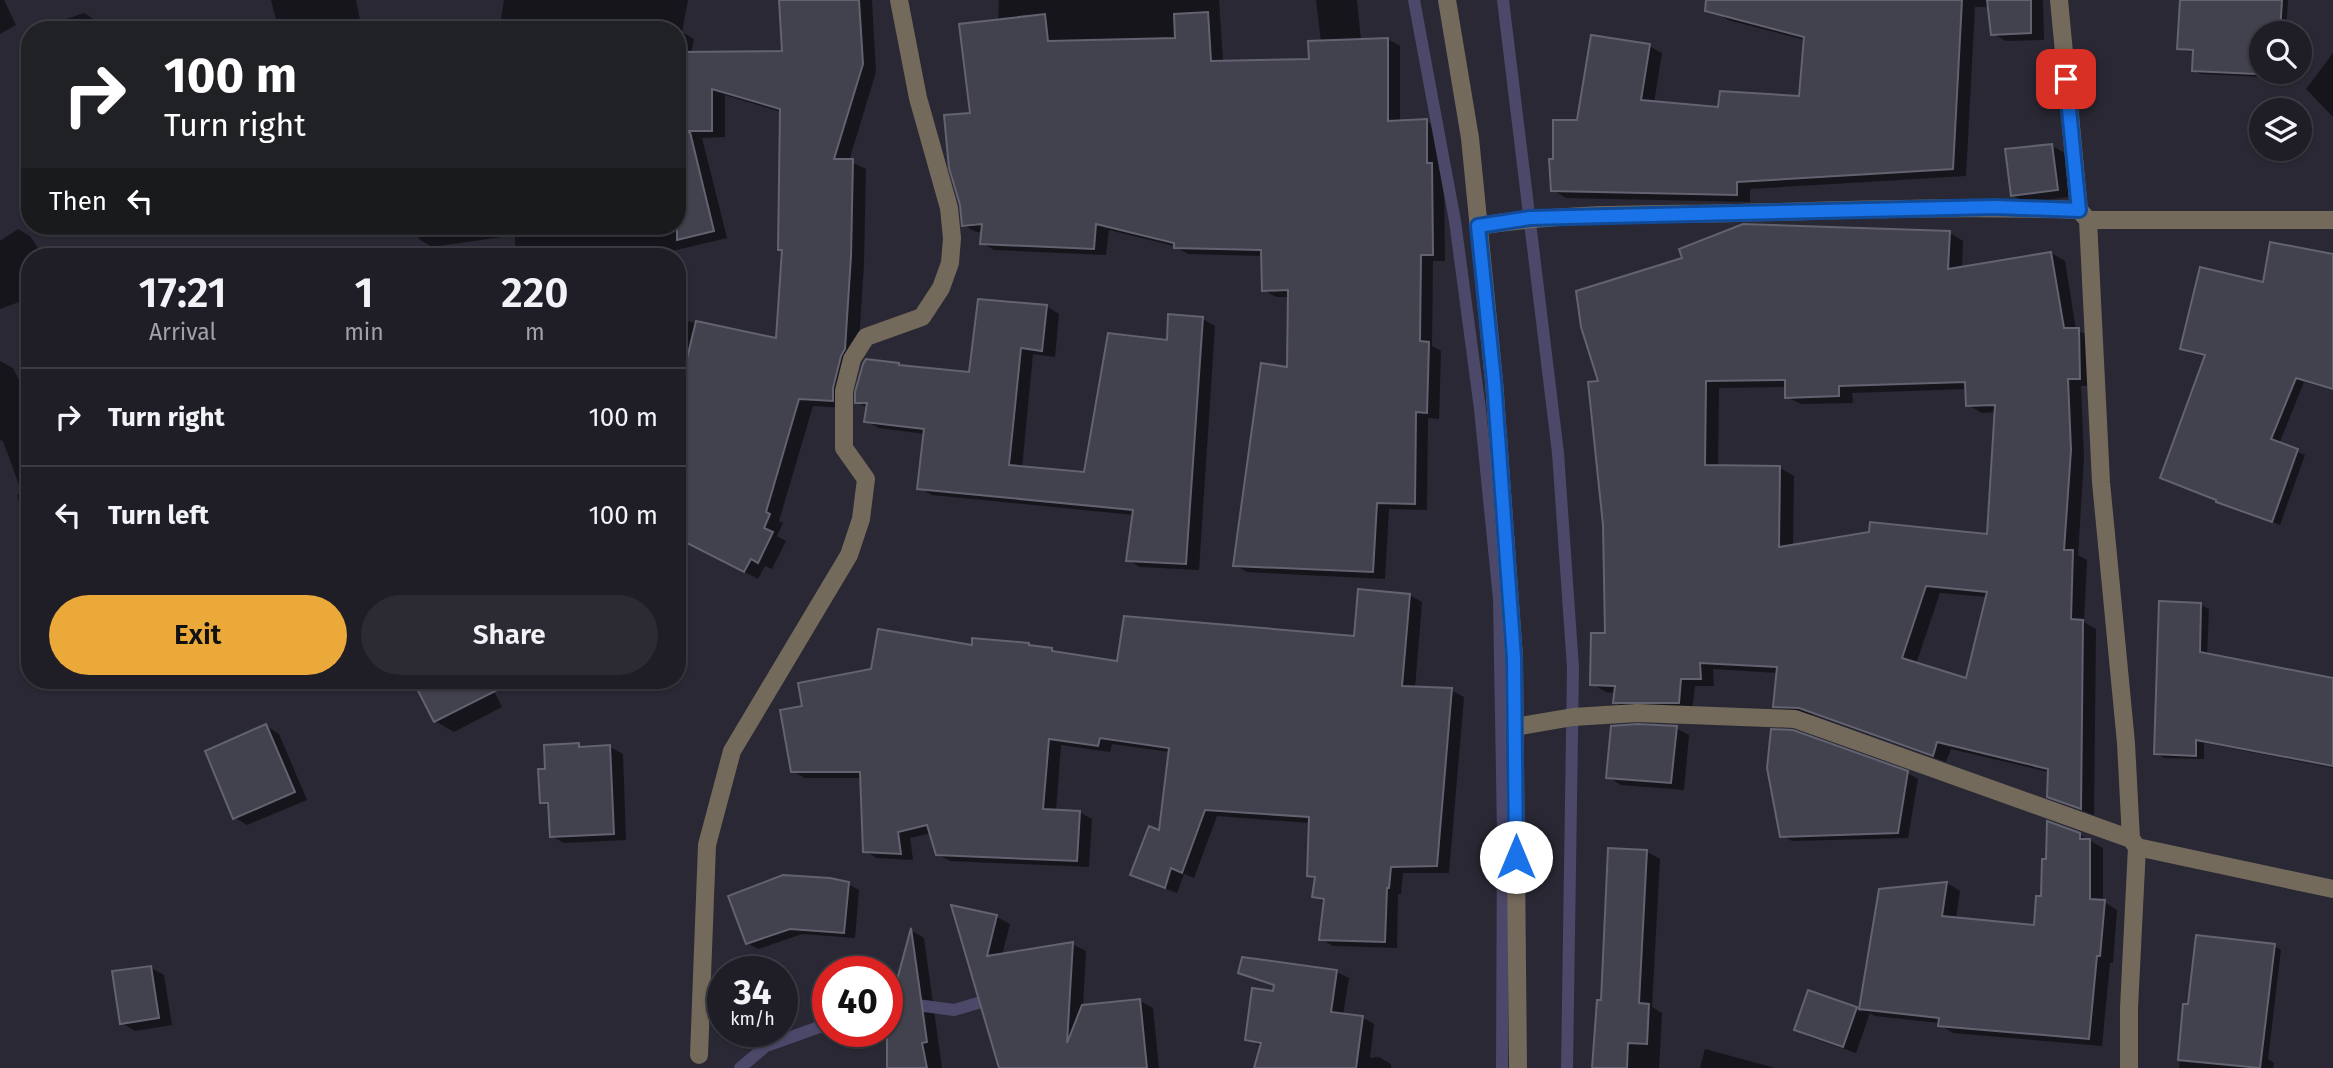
<!DOCTYPE html>
<style>
body{margin:0;font-family:"Fira Sans",sans-serif;background:#2c2b33;color:#f1f3f6;height:100vh;display:flex;flex-direction:column;font-size:26px;white-space:nowrap}
*{box-sizing:border-box;margin:0}
p{font-size:23px;color:#a1a2a7}
.icon{flex:none;width:38px;height:38px;fill:none;stroke:currentColor;stroke-width:2;stroke-linecap:round;stroke-linejoin:round}
.map{position:relative;flex:1;overflow:hidden}
.drawer{position:absolute;left:21px;top:248px;width:665px;height:441px;display:flex;flex-direction:column;background:#1f1e27;border-radius:28px;box-shadow:0 2px 5px #0004,0 0 0 2px #3c3c44}
.drawer>*{flex:none}
.hud{position:absolute;left:21px;top:21px;width:665px;height:214px;border-radius:28px;box-shadow:0 2px 5px #0004,0 0 0 2px #3c3c44;background:#202124;color:#fff;overflow:hidden}
.controls{position:absolute;left:2249px;top:21px;display:grid;gap:14px}
.controls a{display:grid;place-items:center;width:63px;height:63px;border-radius:50%;background:#1f1e27;box-shadow:0 2px 5px #0004,0 0 0 2px #3c3c44;font-size:35px}
.speed{position:absolute;left:707px;top:956px;display:flex;gap:14px;font-size:35px;font-weight:700;text-align:center}
.speed>*{display:grid;place-content:center;width:91px;height:91px;border-radius:50%;background:#1f1e27;box-shadow:0 2px 5px #0004,0 0 0 2px #3c3c44;line-height:1}
.speed small{font-size:18px;font-weight:400}
.speed .limit{border:10px solid #d22;background:#fff;color:#111}
.pin{position:absolute;display:grid;place-items:center;width:60px;height:60px;color:#fff;margin:-30px;border-radius:14px;box-shadow:0 4px 10px #0006}
.me{position:absolute;width:77px;margin:-38px;rotate:0deg;stroke-linejoin:round;filter:drop-shadow(0 0 5px #0008)}
.turn{display:flex;align-items:center;gap:24px;height:147px;padding:0 28px;font-size:32px}
.turn .icon{width:91px;height:91px;stroke-width:2.5}
.turn b{display:block;font-size:49px;line-height:60px}
.then{display:flex;align-items:center;height:66px;padding:0 28px;background:#0003;gap:14px;font-size:26px}
.eta{display:flex;justify-content:space-evenly;align-items:center;height:119px;text-align:center}
.eta b{font-size:42px;font-weight:600;line-height:49px}
.action{display:flex;gap:14px;margin-top:auto;padding:14px 28px}
.action a{flex:1;height:80px;border-radius:42px;background:#eba93a;color:#111;font-size:28px;font-weight:600;line-height:80px;text-align:center}
.action a+a{background:#2c2b33;color:#f1f3f6}
ul{padding:0;list-style:none}
li{display:flex;align-items:center;gap:21px;height:98px;padding:0 28px;border-top:2px solid #3c3c44}
li div{flex:1}
li b{display:block;font-size:26px}
li em{font-style:normal}
.map>svg:first-child{display:block}
</style>
<div class="map">
<svg width="2333" height="1068" viewBox="0 0 2333 1068">
<rect width="100%" height="100%" fill="#292834"/>
<g fill="#0007" fill-rule="evenodd">
<polygon points="0,0 4,0 16,25 0,34"/>
<polygon points="271,0 356,0 362,30 292,30 291,27 276,20"/>
<polygon points="504,0 688,0 682,32 694,39 691,54 784,52 781,0 872,0 876,72 849,161 866,169 864,264 858,357 846,408 813,406 779,521 783,523 777,536 786,541 772,569 765,566 758,579 702,549 677,513 677,319 777,340 783,251 780,249 781,112 725,95 725,137 702,138 727,238 647,257 515,257 515,235 432,247 419,239 417,226 677,226 677,30 499,30"/>
<polygon points="999,0 1219,0 1223,62 1311,61 1321,42 1316,0 1357,0 1361,40 1388,39 1400,46 1400,122 1426,121 1439,128 1439,169 1444,172 1445,261 1433,261 1432,346 1441,351 1439,419 1428,418 1427,510 1389,509 1385,579 1247,572 1235,565 1289,369 1289,297 1276,297 1264,290 1263,256 1188,254 1174,246 1109,230 1106,255 994,250 982,243 983,232 976,232 964,225 962,205 972,114 998,21"/>
<polygon points="1718,0 2043,0 2044,40 2006,41 1993,34 1989,7 1975,7 1966,176 1750,189 1750,202 1566,198 1553,190 1554,160 1579,122 1649,46 1662,53 1654,103 1720,109 1801,98 1805,40 1728,20 1715,12"/>
<polygon points="2181,0 2288,0 2286,33 2261,33 2261,72 2284,72 2284,78 2200,74 2194,70 2195,52 2185,51 2179,48"/>
<polygon points="84,13 97,21 100,30 40,30 40,28"/>
<polygon points="2333,53 2333,117 2306,89"/>
<polygon points="2052,146 2065,153 2070,197 2025,202 2012,195"/>
<polygon points="18,229 30,236 44,257 30,257 30,298 0,309 0,241"/>
<path d="M1950 233 1963 241 1962 269 2051 253 2065 261 2076 330 2092 337 2093 386H2081L2084 458 2078 555 2087 560 2084 622 2096 629 2094 815 2063 804 2049 796V772L1951 749 1946 762 1814 715 1789 714 1775 706 1778 673 1713 669 1714 686H1695L1692 710H1629L1615 702 1616 693 1606 692 1592 684 1607 635 1600 382ZM1787 387V397L1801 404 1853 403 1852 393 1967 389 1968 405 1982 413 1997 412 1988 536 1793 547 1794 476 1780 468 1718 467 1719 388ZM1940 593 1988 597 1968 680 1916 664Z"/>
<polygon points="2333,256 2333,390 2304,382 2279,444 2305,455 2280,525 2218,501 2206,357 2190,353 2182,348 2265,284"/>
<polygon points="1046,306 1059,314 1055,357 1033,354 1022,468 1086,474 1168,342 1203,319 1215,326 1199,570 1140,567 1128,560 1134,515 932,495 919,488 925,434 879,428 866,421 868,408 857,402 899,364 904,368 970,374"/>
<polygon points="0,361 13,368 30,402 30,533 17,495 22,493 3,441 0,440"/>
<polygon points="1409,595 1422,602 1415,688 1451,690 1464,697 1449,873 1403,873 1401,894 1398,894 1397,948 1333,946 1321,939 1325,903 1314,896 1316,880 1309,875 1310,823 1217,816 1194,878 1184,874 1177,893 1145,881 1133,874 1160,832 1170,752 1112,744 1110,752 1061,745 1056,811 1079,812 1092,819 1089,867 950,861 937,854 931,833 910,838 913,860 877,858 865,851 862,778 805,778 792,771 804,707 873,671 973,647 1052,650 1058,653 1119,663 1355,638"/>
<polygon points="2201,605 2209,609 2207,656 2333,680 2333,768 2204,743 2204,759 2164,758 2156,753"/>
<polygon points="415,681 503,681 492,687 502,707 454,732 435,721"/>
<polygon points="266,726 279,734 307,800 247,825 234,817"/>
<polygon points="1676,728 1689,735 1684,790 1621,785 1608,777"/>
<polygon points="578,745 584,748 610,747 623,754 626,840 564,843 551,836 550,807 542,802"/>
<polygon points="1907,773 1918,779 1908,838 1792,841 1782,835"/>
<polygon points="2080,835 2103,848 2103,901 2117,910 2113,963 2110,963 2102,1046 1953,1033 1940,1025 1940,1023 1875,1016 1870,1013 1856,1053 1809,1037 1796,1029 1856,1009 1861,1012 1880,891 1947,883 1960,891 1956,919 2035,926 2043,898"/>
<polygon points="1610,850 1647,852 1660,859 1652,1007 1662,1013 1659,1068 1594,1068 1603,1002"/>
<polygon points="848,884 859,890 855,938 802,934 758,949 747,943"/>
<polygon points="953,907 997,917 1010,924 1002,955 1072,944 1086,951 1083,1007 1140,1001 1153,1008 1159,1068 1001,1068"/>
<polygon points="912,931 924,938 942,1068 891,1068 888,1021"/>
<polygon points="2274,946 2281,950 2268,1059 2274,1063 2273,1068 2179,1068 2185,1006 2189,1006"/>
<polygon points="1243,959 1337,972 1349,978 1343,1015 1362,1017 1374,1024 1370,1058 1379,1057 1391,1064 1391,1068 1256,1068 1262,1047 1246,1039 1274,993 1276,987 1252,979 1240,972"/>
<polygon points="151,968 164,975 172,1025 135,1031 122,1023"/>
<polygon points="1705,1049 1775,1068 1700,1068"/>
</g>
<g fill="none" stroke-linecap="round" stroke-linejoin="round">
<g stroke="#4c4869" stroke-width="12">
<polyline points="1414,0 1455,221 1480,409 1499,599 1503,833 1502,1068"/>
<polyline points="1503,0 1558,453 1573,668 1567,1068"/>
<polyline points="887,1001 954,1010 988,1000"/>
<polyline points="740,1068 766,1046 828,1024"/>
</g>
</g>
<g fill="#42414e" stroke="#636270" stroke-width="2" fill-rule="evenodd">
<polygon points="779,0 859,0 863,64 834,159 853,159 851,256 845,349 841,356 833,388 833,401 799,399 766,512 770,514 764,528 773,532 758,563 751,559 744,572 677,538 677,400 696,321 776,338 782,250 778,250 780,109 712,89 712,131 677,131 677,52 782,51"/>
<polygon points="1706,0 1962,0 1953,169 1737,182 1737,195 1551,191 1549,159 1553,159 1553,120 1577,120 1591,35 1650,44 1641,100 1718,107 1720,91 1799,96 1804,37 1705,11"/>
<polygon points="1987,0 2031,0 2031,33 1991,35"/>
<polygon points="2180,0 2282,0 2280,33 2261,33 2261,72 2278,72 2278,75 2192,71 2193,50 2177,49"/>
<polygon points="1208,12 1211,61 1309,59 1308,41 1388,38 1388,121 1427,119 1427,163 1432,163 1433,255 1421,255 1420,341 1429,342 1427,413 1416,412 1415,504 1377,503 1373,572 1233,566 1261,363 1287,367 1288,290 1262,291 1261,250 1174,248 1174,243 1096,224 1094,249 980,244 982,224 962,226 960,205 949,168 944,115 970,113 959,24 1045,14 1048,41 1175,38 1174,14"/>
<polygon points="690,132 714,231 677,240 677,134"/>
<polygon points="2052,144 2058,190 2011,196 2005,149"/>
<path d="M1743 224 1950 231 1948 269 2051 252 2064 328H2079L2080 379H2068L2071 450 2064 550H2073L2071 619 2083 620 2081 809 2047 797 2048 769 1937 742 1933 756 1799 708 1773 707 1777 667 1700 663 1701 679H1681L1679 703H1613L1615 686 1590 685 1591 633H1605L1603 525 1588 382 1598 381 1581 327 1576 291 1682 258 1679 249ZM1785 380V398L1839 396V386L1965 382 1966 406 1995 405 1987 534 1870 522 1869 532 1779 547 1780 466 1705 465 1706 381ZM1926 586 1987 592 1966 678 1902 658Z"/>
<polygon points="2270,242 2333,254 2333,389 2296,378 2271,439 2298,449 2272,522 2216,502 2216,500 2160,478 2205,355 2180,349 2200,267 2263,282"/>
<polygon points="978,299 1047,305 1042,351 1021,348 1009,465 1084,472 1108,333 1167,340 1168,314 1203,317 1186,564 1126,561 1133,510 917,489 924,429 864,422 867,403 855,403 855,392 863,364 866,359 899,363 899,365 969,372"/>
<polygon points="1358,589 1410,594 1402,686 1452,688 1437,866 1391,867 1389,888 1387,888 1385,942 1319,940 1324,899 1312,897 1315,877 1307,876 1309,817 1205,810 1182,873 1171,868 1165,888 1130,875 1149,826 1159,830 1169,748 1100,738 1098,746 1049,739 1043,809 1080,811 1077,861 936,855 927,825 898,832 901,854 863,852 860,772 791,772 780,710 802,706 798,683 871,669 878,629 972,645 972,638 1029,643 1029,645 1052,648 1052,651 1117,661 1124,616 1354,636"/>
<polygon points="2159,601 2201,603 2200,652 2333,678 2333,766 2196,740 2196,756 2154,754"/>
<polygon points="413,681 515,681 434,722"/>
<polygon points="266,724 295,792 233,819 205,751"/>
<polygon points="1637,724 1677,726 1671,783 1606,778 1611,726"/>
<polygon points="1771,729 1793,730 1908,771 1898,833 1780,837 1767,768"/>
<polygon points="579,743 579,747 610,745 614,834 550,837 548,803 540,803 538,769 545,769 544,745"/>
<polygon points="2047,821 2080,833 2080,839 2090,839 2090,899 2105,900 2100,956 2097,956 2089,1039 1938,1026 1939,1018 1859,1009 1879,889 1947,882 1942,916 2034,925 2036,896 2041,896 2042,859 2046,859"/>
<polygon points="1608,848 1647,850 1639,1003 1649,1004 1647,1044 1628,1043 1627,1068 1592,1068 1597,1000 1601,1000"/>
<polygon points="783,875 830,878 849,882 844,933 790,929 746,944 728,896"/>
<polygon points="951,905 997,915 987,956 1073,942 1067,1043 1082,1005 1140,999 1147,1068 999,1068"/>
<polygon points="911,928 927,1042 922,1043 927,1068 887,1068 887,1017"/>
<polygon points="2196,935 2275,944 2260,1068 2178,1060 2183,1004 2188,1004"/>
<polygon points="1242,957 1337,970 1331,1012 1363,1016 1356,1068 1254,1068 1261,1043 1245,1040 1252,988 1273,991 1274,985 1238,973"/>
<polygon points="151,966 159,1018 120,1024 112,971"/>
<polygon points="1808,990 1857,1007 1843,1047 1794,1030"/>
</g>
<g fill="none" stroke-linecap="round" stroke-linejoin="round">
<g stroke="#746a5c" stroke-width="18">
<polyline points="2059,0 2079,210 2088,220 2101,482 2126,743 2131,839 2137,847 2129,1008 2129,1068"/>
<polyline points="2088,220 2333,220"/>
<path d="M1478 226C1564 212 1652 215 1739 213 1852 210 1965 206 2079 210"/>
<polyline points="1515,727 1573,717 1637,713 1795,719 2131,839"/>
<polyline points="2137,847 2333,889"/>
<polyline points="699,1055 707,845 732,751 849,555 861,519 866,479 844,448 844,391 852,359 866,337 922,317 941,288 950,263 952,238 949,208 918,98 899,0"/>
</g>
<polyline stroke="#746a5c" stroke-width="18" points="1447,0 1470,138 1494,381 1514,658 1518,1068"/>
</g>
<g fill="none" stroke-linecap="round" stroke-linejoin="round">
<g stroke="#114b97" stroke-width="18">
<polyline id="route" points="1516,857 1514,658 1494,381 1478,226 1530,218 1608,216 1995,207 2079,210 2066,79"/>
</g>
<use href="#route" stroke="#1a73e8" stroke-width="12"/>
</g>
</svg>
<div class="controls">
<a><svg class="icon" aria-label="search" viewBox="0 0 24 24"><circle cx="10" cy="10" r="6"/><path d="M15 15l6 6"/></svg></a>
<a><svg class="icon" aria-label="layers" viewBox="0 0 24 24"><path d="M12 4l9 5-9 5-9-5zM3 14l9 5 9-5"/></svg></a>
</div>
<div class="speed"><div>34<small>km/h</small></div><div class="limit">40</div></div>
<div class="pin" style="left:2066px;top:79px;background:#d93025"><svg class="icon" aria-label="arrive" viewBox="0 0 24 24"><path d="M6 21V4h12l-3 4 3 4H6"/></svg></div>
<svg class="me" style="left:1516px;top:857px" viewBox="-20 -20 40 40"><circle r="19" fill="#fff"/><path d="M0-13L10 11 0 6-10 11z" fill="#1a73e8"/></svg>
<div class="hud">
<div class="turn"><svg class="icon" aria-label="right" viewBox="0 0 24 24"><path d="M7 20v-9h11M14 6l5 5-5 5"/></svg><div><b>100 m</b>Turn right</div></div>
<div class="then">Then<svg class="icon" aria-label="left" viewBox="0 0 24 24"><path d="M17 20v-9H6M10 6l-5 5 5 5"/></svg></div>
</div>
<section class="drawer">
<div class="eta">
<div><b>17:21</b><p>Arrival</p></div>
<div><b>1</b><p>min</p></div>
<div><b>220</b><p>m</p></div>
</div>
<ul>
<li><svg class="icon" aria-label="right" viewBox="0 0 24 24"><path d="M7 20v-9h11M14 6l5 5-5 5"/></svg><div><b>Turn right</b></div><em>100 m</em></li>
<li><svg class="icon" aria-label="left" viewBox="0 0 24 24"><path d="M17 20v-9H6M10 6l-5 5 5 5"/></svg><div><b>Turn left</b></div><em>100 m</em></li>
</ul>
<div class="action"><a>Exit</a><a>Share</a></div>
</section>
</div>
